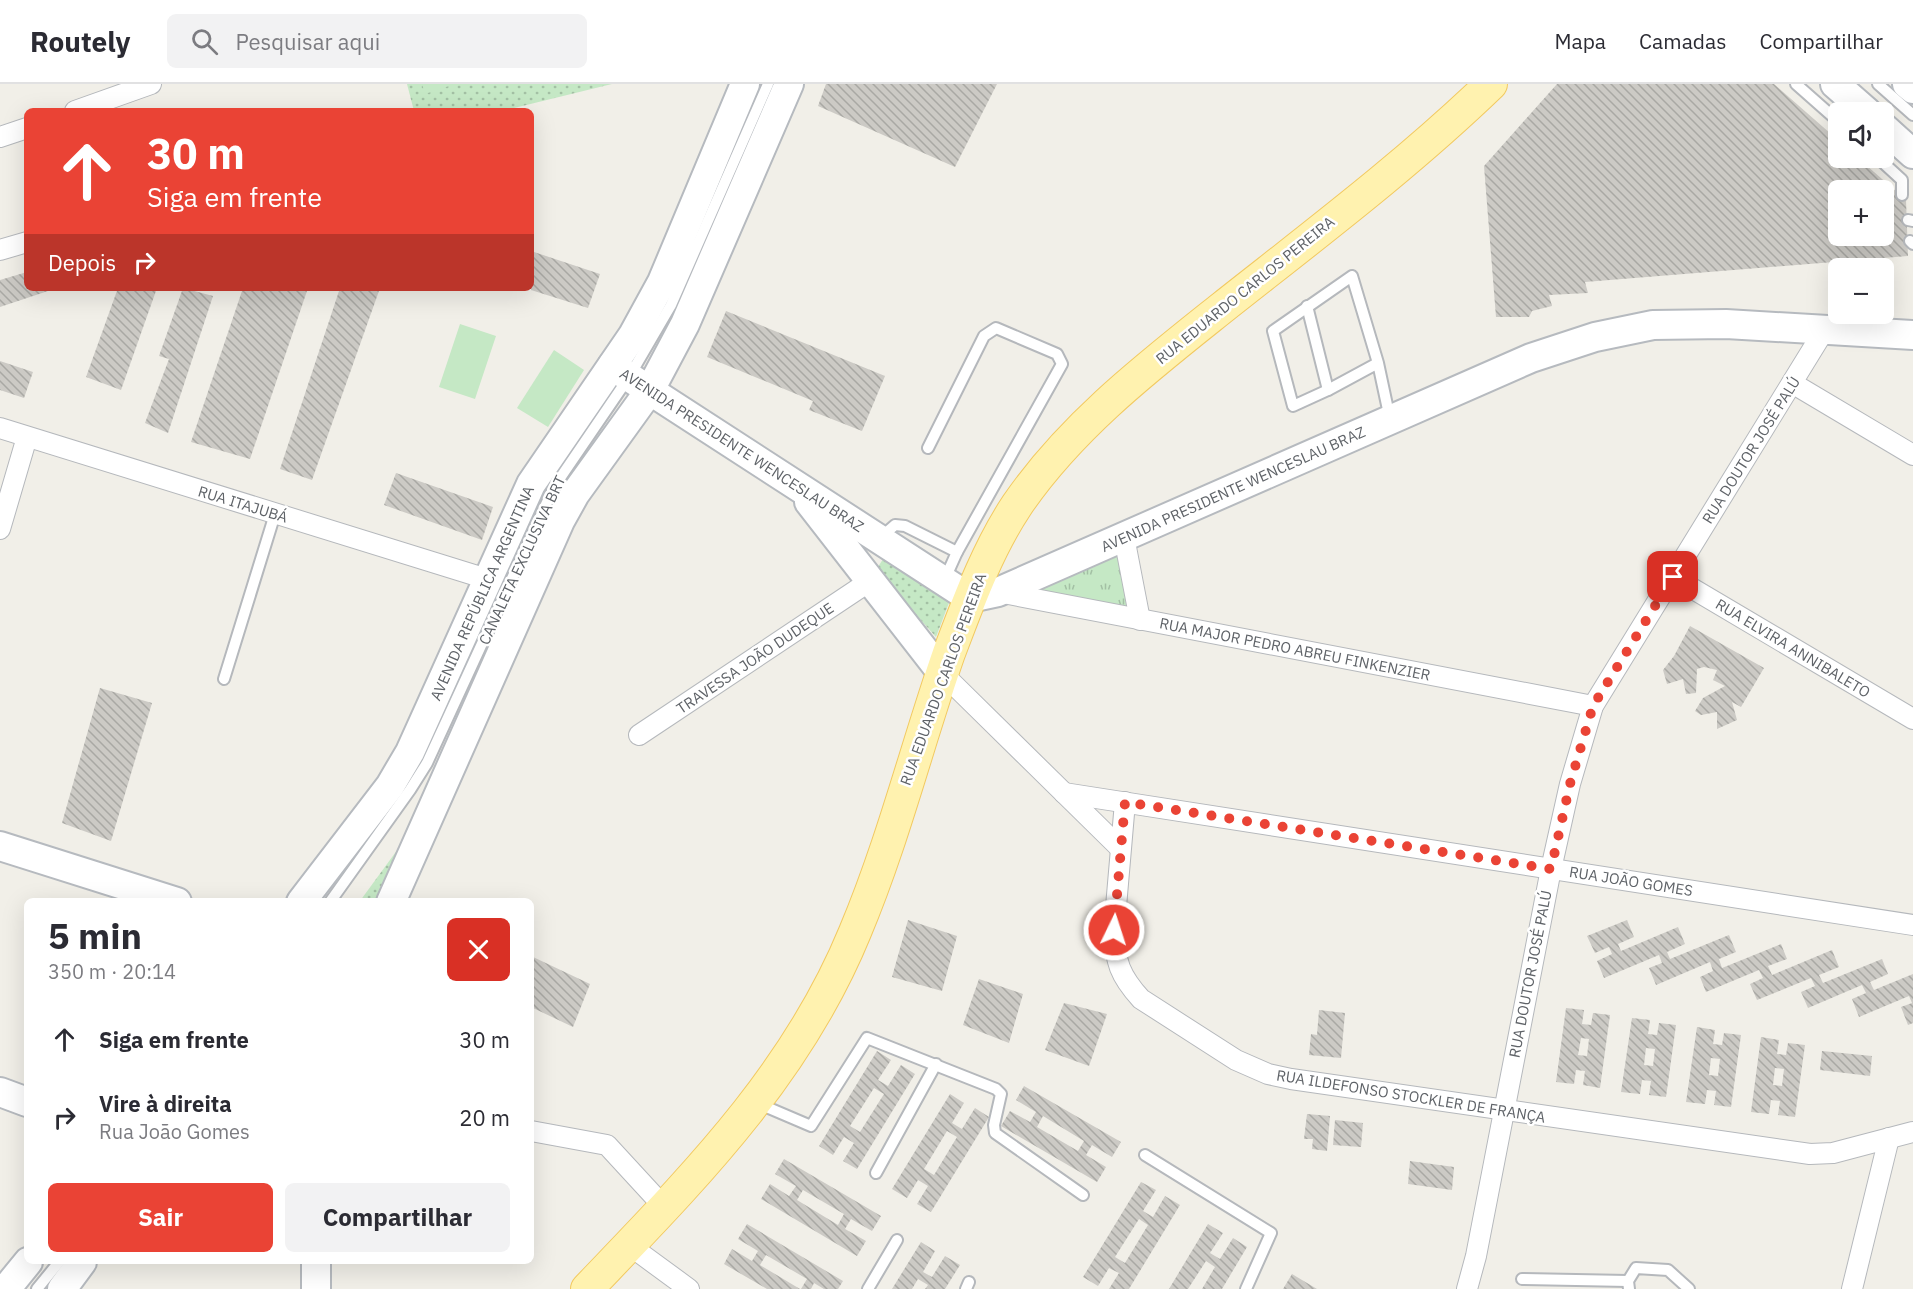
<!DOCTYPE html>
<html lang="pt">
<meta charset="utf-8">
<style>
body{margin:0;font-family:"IBM Plex Sans",sans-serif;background:#f2f2f3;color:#2b2b33;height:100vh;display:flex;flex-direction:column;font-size:22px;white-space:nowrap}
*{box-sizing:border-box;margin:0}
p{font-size:20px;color:#7c7c81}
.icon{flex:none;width:33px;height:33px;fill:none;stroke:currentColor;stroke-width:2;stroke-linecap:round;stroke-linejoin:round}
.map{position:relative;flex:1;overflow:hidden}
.sheet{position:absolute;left:24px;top:814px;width:510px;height:366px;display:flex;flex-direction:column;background:#fff;border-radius:9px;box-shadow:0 6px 24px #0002}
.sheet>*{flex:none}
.hud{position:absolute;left:24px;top:24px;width:510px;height:183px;border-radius:9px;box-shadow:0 6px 24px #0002;background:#ea4335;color:#fff;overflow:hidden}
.tools{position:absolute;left:1828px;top:18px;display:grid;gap:12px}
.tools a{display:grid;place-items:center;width:66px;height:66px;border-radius:9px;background:#fff;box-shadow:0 6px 24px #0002;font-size:30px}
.pin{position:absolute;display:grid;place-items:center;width:51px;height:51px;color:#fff;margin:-26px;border-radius:12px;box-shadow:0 3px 9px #0006}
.me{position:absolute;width:66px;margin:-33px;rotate:4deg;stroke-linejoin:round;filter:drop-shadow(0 0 4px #0008)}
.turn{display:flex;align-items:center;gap:21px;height:126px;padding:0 24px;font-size:27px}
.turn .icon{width:78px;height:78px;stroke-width:2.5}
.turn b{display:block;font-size:42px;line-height:51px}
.then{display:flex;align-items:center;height:57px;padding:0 24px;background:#0003;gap:12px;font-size:22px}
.round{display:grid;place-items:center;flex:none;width:63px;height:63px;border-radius:9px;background:#f2f2f3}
.head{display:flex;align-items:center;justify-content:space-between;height:102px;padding:0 24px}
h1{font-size:36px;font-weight:700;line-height:45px}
.button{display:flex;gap:12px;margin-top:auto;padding:12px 24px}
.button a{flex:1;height:69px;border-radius:9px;background:#ea4335;color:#fff;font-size:24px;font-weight:700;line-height:69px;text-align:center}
.button a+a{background:#f2f2f3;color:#2b2b33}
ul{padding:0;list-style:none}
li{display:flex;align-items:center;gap:18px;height:78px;padding:0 24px}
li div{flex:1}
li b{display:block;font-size:22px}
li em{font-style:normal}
header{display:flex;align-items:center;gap:36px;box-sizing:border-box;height:84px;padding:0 30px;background:#fff;border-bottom:2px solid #e1e1e2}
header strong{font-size:28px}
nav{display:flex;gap:33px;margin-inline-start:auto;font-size:21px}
.search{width:420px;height:54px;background:#f2f2f3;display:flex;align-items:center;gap:15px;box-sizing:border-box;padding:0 21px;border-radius:9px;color:#7c7c81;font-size:22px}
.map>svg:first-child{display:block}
</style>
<header>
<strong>Routely</strong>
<div class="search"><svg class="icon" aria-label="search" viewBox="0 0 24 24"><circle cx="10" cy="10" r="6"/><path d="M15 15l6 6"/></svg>Pesquisar aqui</div>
<nav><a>Mapa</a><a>Camadas</a><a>Compartilhar</a></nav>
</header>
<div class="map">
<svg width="1913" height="1205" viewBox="0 0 1913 1205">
<defs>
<pattern id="grass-tufts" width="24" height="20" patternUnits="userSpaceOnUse" patternTransform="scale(1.5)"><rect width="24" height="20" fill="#c5e8c5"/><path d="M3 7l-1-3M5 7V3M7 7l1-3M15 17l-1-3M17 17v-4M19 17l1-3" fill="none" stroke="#a3c0a4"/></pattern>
<pattern id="park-dots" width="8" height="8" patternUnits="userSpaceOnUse" patternTransform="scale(1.5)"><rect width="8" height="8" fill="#c5e8c5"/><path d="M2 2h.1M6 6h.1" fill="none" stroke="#a3c0a4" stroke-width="1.8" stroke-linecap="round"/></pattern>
<pattern id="building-back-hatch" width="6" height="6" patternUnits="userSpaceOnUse" patternTransform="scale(1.5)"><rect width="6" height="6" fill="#cccac5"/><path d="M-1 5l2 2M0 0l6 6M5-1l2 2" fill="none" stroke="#a9a8a4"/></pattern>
</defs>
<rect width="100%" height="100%" fill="#f1efe8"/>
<polygon fill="url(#grass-tufts)" points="1117,469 1127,523 1036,506"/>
<g fill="url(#park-dots)">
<polygon points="407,0 612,0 502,27 414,27"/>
<polygon points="885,472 950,516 936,553 876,486"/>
<polygon points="414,743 380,817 360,817"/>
</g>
<g fill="#c5e8c5">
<polygon points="422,0 455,0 425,10"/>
<polygon points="460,240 496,252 475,315 439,303"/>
<polygon points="554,266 584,286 548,343 517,324"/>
</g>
<g fill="url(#building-back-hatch)" fill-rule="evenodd">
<polygon points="826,0 997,0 955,83 818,22"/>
<path d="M1557 0H1774L1839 57V74H1858L1906 116 1908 172 1585 198 1588 209 1549 211 1552 222 1532 227 1529 233H1496L1484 82ZM1839 106H1884V152H1839Z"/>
<polygon points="531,167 600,190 588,224 531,206"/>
<polygon points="27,188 27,204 57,204 0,223 0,196"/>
<polygon points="118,204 157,204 121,306 86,293"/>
<polygon points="183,204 213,212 168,349 145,339 169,275 159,272"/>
<polygon points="243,204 308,204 250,375 191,358"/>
<polygon points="340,204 380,204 312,396 280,385"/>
<polygon points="726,227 885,292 862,347 809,326 813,317 707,273"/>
<polygon points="0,277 33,288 24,314 0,306"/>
<polygon points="396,389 493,423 482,456 384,421"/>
<polygon points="1690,542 1764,584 1741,623 1732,618 1737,636 1717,645 1717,628 1701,631 1695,627 1703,614 1725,602 1713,596 1717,586 1704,583 1697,585 1696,609 1686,610 1683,595 1667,600 1663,586 1674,572"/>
<polygon points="100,604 152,619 111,757 62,739"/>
<polygon points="908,836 957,852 942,907 892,893"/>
<polygon points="1627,836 1634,853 1618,860 1621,867 1678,843 1685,860 1667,868 1670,875 1729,851 1736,868 1719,875 1722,884 1781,860 1787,875 1768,882 1772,891 1832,866 1839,883 1819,891 1823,899 1882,875 1888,890 1870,898 1874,906 1913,890 1913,939 1908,941 1901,923 1912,919 1909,912 1859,933 1852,915 1866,909 1862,901 1808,924 1801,908 1815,902 1811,894 1757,916 1750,900 1763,894 1759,886 1706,908 1700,893 1713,887 1710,878 1656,901 1649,884 1662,879 1659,871 1604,894 1597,877 1612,870 1609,863 1595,869 1587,852"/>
<polygon points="531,872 590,900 573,943 531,923"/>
<polygon points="979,895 1023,910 1009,959 963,941"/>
<polygon points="1064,919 1107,930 1089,982 1045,966"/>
<path d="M1566 924 1584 926 1582 940 1591 941 1593 929 1610 931 1600 1004 1583 1001 1585 987 1576 986 1574 1000 1556 998ZM1581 954 1589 955 1587 972 1578 971Z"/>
<polygon points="1319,926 1345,929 1341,974 1309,971 1311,950 1317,951"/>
<path d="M1632 934 1650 936 1648 950 1657 951 1659 939 1676 941 1666 1013 1649 1011 1651 997 1642 996 1640 1010 1621 1008ZM1646 964 1655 965 1653 982 1644 981Z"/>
<path d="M1697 943 1715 946 1713 960 1722 961 1724 949 1741 951 1731 1023 1714 1021 1716 1007 1707 1006 1705 1020 1686 1018ZM1711 974 1720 975 1718 992 1709 991Z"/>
<path d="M1761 953 1779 956 1777 970 1786 971 1788 959 1805 961 1795 1033 1778 1031 1780 1017 1771 1016 1769 1030 1751 1028ZM1775 984 1784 985 1782 1002 1773 1001Z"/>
<path d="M877 967 891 976 878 996 888 1002 901 981 915 990 857 1085 843 1077 854 1059 844 1053 833 1071 819 1062ZM874 1004 884 1010 860 1048 850 1042Z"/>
<polygon points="1822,967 1872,972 1870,992 1820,986"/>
<path d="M1024 1002 1121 1058 1112 1073 1092 1061 1086 1071 1106 1083 1097 1098 1001 1042 1010 1027 1030 1038 1036 1028 1016 1016ZM1043 1032 1084 1057 1078 1067 1037 1043Z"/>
<path d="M950 1010 964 1019 952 1039 962 1045 975 1024 989 1033 931 1128 917 1120 928 1102 918 1096 907 1114 892 1105ZM947 1047 957 1053 934 1091 924 1085Z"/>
<polygon points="1307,1030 1330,1032 1327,1067 1312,1065 1313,1055 1304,1055"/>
<polygon points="1335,1036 1363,1039 1361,1063 1333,1061"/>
<path d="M784 1075 881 1132 872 1147 851 1135 845 1145 866 1157 857 1172 761 1115 770 1100 789 1112 796 1102 775 1090ZM803 1106 844 1130 838 1141 797 1116Z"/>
<polygon points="1410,1077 1454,1083 1452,1106 1408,1100"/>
<path d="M1141 1098 1156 1106 1143 1127 1153 1133 1165 1112 1180 1121 1129 1205H1109L1119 1189 1109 1184 1098 1202 1083 1193ZM1139 1135 1148 1141 1125 1179 1115 1173Z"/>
<polygon points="747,1140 843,1197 838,1205 824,1205 814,1199 811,1205 801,1205 807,1195 766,1171 760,1181 800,1205 767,1205 724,1180 732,1165 752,1177 758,1167 738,1155"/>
<polygon points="1208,1140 1223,1149 1210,1169 1220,1175 1233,1154 1247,1163 1222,1205 1202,1205 1215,1183 1206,1177 1188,1205 1169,1205"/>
<polygon points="921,1158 935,1167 923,1188 932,1193 945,1172 960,1181 945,1205 925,1205 928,1201 918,1195 912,1205 892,1205"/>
<polygon points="1292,1190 1317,1205 1283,1205"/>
</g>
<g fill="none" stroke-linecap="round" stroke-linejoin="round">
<g stroke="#b5b8bc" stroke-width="14">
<g id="lane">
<polyline points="1796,0 1839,38"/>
<polyline points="1878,0 1913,31"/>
<polyline points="1878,74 1902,96 1902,111"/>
<polyline points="1908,136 1913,137"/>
<polyline points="1910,157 1913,160"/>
<polyline points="1307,222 1328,306"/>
<polyline points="1378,279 1328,306 1293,322 1273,247 1352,192 1378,279 1390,335"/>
<polyline points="928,364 984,252 996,244 1057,270 1062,280 957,468 944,497"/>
<polyline points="879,455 895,441 905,442 957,468"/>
<polyline points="224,595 275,430"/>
<polyline points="330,818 410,706 427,679 554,403 629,293 671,221 768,0"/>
<polyline points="757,1019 811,1042 867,954 996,1005 1001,1010 994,1041 995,1049 1083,1111"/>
<polyline points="1145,1071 1271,1149 1246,1205"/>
<polyline points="876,1089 936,980"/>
<polyline points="1522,1195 1628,1197"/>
<polyline points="37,1205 59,1178"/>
<polyline points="868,1205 897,1156"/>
<polyline points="966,1205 969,1198"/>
<polyline points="1629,1205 1628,1197 1636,1184 1668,1186 1689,1205"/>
</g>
</g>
<g stroke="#b5b8bc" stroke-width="22">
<g id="street">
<polyline points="75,27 151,0"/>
<polyline points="0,53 27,44"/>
<polyline points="0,166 27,158"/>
<polyline points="1792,299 1913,371"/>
<polyline points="0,344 487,495"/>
<polyline points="0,445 27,353"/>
<polyline points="1124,453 1140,536"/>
<polyline points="1673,493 1913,635"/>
<polyline points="998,508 1593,622"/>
<polyline points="942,589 1120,764"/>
<polyline points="639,651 870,497"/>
<polyline points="1064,709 1913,841"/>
<path d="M1125 718 1114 846C1115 878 1120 892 1141 915L1236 976 1268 990 1291 995 1810 1070 1833 1069 1913 1048"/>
<polyline points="531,1047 607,1061 665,1124"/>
<polyline points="629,1161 689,1205"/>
<polyline points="1467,1205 1476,1172 1551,785 1570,700 1593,622 1825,245"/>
<polyline points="1852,1205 1889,1054"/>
</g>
</g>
<g stroke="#b6babf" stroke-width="32">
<g id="secondary">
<polyline points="1835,0 1867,28"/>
<polyline points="1907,0 1913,5"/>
<polyline points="1884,44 1913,70"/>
<polyline points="612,282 970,514 998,508 1531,274 1595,253 1653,241 1726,240 1913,251"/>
<polyline points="809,418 942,589"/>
<polyline points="0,762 177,818"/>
<polyline points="301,818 390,702 410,668 531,400 633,251 662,198 745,0"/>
<polyline points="391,818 560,437 575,410 650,306 685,240 789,0"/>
<polyline points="0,1008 27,1018"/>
<polyline points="6,1205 28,1178"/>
<polyline points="62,1205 82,1178"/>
<polyline points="316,1205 316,1178"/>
</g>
</g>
<g stroke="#f2c960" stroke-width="34">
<path id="primary" d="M587 1205C692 1095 796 992 855 848 893 758 917 661 949 569 968 519 987 466 1017 421 1071 342 1149 282 1223 223 1314 151 1407 81 1491 0"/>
</g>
<use href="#lane" stroke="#fff" stroke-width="10"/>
<use href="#street" stroke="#fff" stroke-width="20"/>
<use href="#secondary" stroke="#fff" stroke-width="28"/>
<use href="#primary" stroke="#fff2af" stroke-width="32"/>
</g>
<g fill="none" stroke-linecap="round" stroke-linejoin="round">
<polyline stroke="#ea4335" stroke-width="10" stroke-dasharray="0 18" points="1114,846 1125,718 1551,785 1570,700 1593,622 1673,493"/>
</g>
<g text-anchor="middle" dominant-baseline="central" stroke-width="5" stroke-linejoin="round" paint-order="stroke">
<g font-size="15" fill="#5f6368" stroke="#fff">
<text transform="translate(1245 206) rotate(-39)">RUA EDUARDO CARLOS PEREIRA</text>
<text transform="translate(742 366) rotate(33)">AVENIDA PRESIDENTE WENCESLAU BRAZ</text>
<text transform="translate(1751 366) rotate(-58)">RUA DOUTOR JOSÉ PALÚ</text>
<text transform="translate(1233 405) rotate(-24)">AVENIDA PRESIDENTE WENCESLAU BRAZ</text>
<text transform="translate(243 420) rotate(17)">RUA ITAJUBÁ</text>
<text transform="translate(522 476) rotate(-65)">CANALETA EXCLUSIVA BRT</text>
<text transform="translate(482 509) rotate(-66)">AVENIDA REPÚBLICA ARGENTINA</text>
<text transform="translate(1793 564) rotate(31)">RUA ELVIRA ANNIBALETO</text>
<text transform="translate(1295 565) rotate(11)">RUA MAJOR PEDRO ABREU FINKENZIER</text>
<text transform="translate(755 574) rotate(-34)">TRAVESSA JOÃO DUDEQUE</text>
<text transform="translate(943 595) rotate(-70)">RUA EDUARDO CARLOS PEREIRA</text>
<text transform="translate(1631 797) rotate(9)">RUA JOÃO GOMES</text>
<text transform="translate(1530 890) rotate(-79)">RUA DOUTOR JOSÉ PALÚ</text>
<text transform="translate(1411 1012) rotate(9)">RUA ILDEFONSO STOCKLER DE FRANÇA</text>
</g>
</g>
</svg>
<div class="tools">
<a><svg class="icon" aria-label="sound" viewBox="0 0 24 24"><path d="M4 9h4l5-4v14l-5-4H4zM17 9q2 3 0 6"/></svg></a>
<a>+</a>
<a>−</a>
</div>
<div class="pin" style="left:1673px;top:493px;background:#d93025"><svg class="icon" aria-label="arrive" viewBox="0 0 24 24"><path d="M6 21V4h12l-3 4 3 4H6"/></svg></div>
<svg class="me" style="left:1114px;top:846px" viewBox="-20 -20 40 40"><circle r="17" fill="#ea4335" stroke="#fff" stroke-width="3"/><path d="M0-11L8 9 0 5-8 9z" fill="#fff"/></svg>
<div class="hud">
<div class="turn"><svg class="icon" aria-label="ahead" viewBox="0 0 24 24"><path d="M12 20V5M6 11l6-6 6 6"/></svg><div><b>30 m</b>Siga em frente</div></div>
<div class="then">Depois<svg class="icon" aria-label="right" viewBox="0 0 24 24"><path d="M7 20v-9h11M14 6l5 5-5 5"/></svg></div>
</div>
<section class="sheet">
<div class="head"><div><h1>5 min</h1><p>350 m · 20:14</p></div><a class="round" style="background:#d93025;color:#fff"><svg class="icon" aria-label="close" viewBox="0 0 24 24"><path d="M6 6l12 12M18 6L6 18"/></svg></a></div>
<ul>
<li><svg class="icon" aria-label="ahead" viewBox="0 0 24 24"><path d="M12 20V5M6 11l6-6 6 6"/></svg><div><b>Siga em frente</b></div><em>30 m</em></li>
<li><svg class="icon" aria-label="right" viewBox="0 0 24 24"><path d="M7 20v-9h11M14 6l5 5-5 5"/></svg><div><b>Vire à direita</b><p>Rua João Gomes</p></div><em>20 m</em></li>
</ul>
<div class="button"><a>Sair</a><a>Compartilhar</a></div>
</section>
</div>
